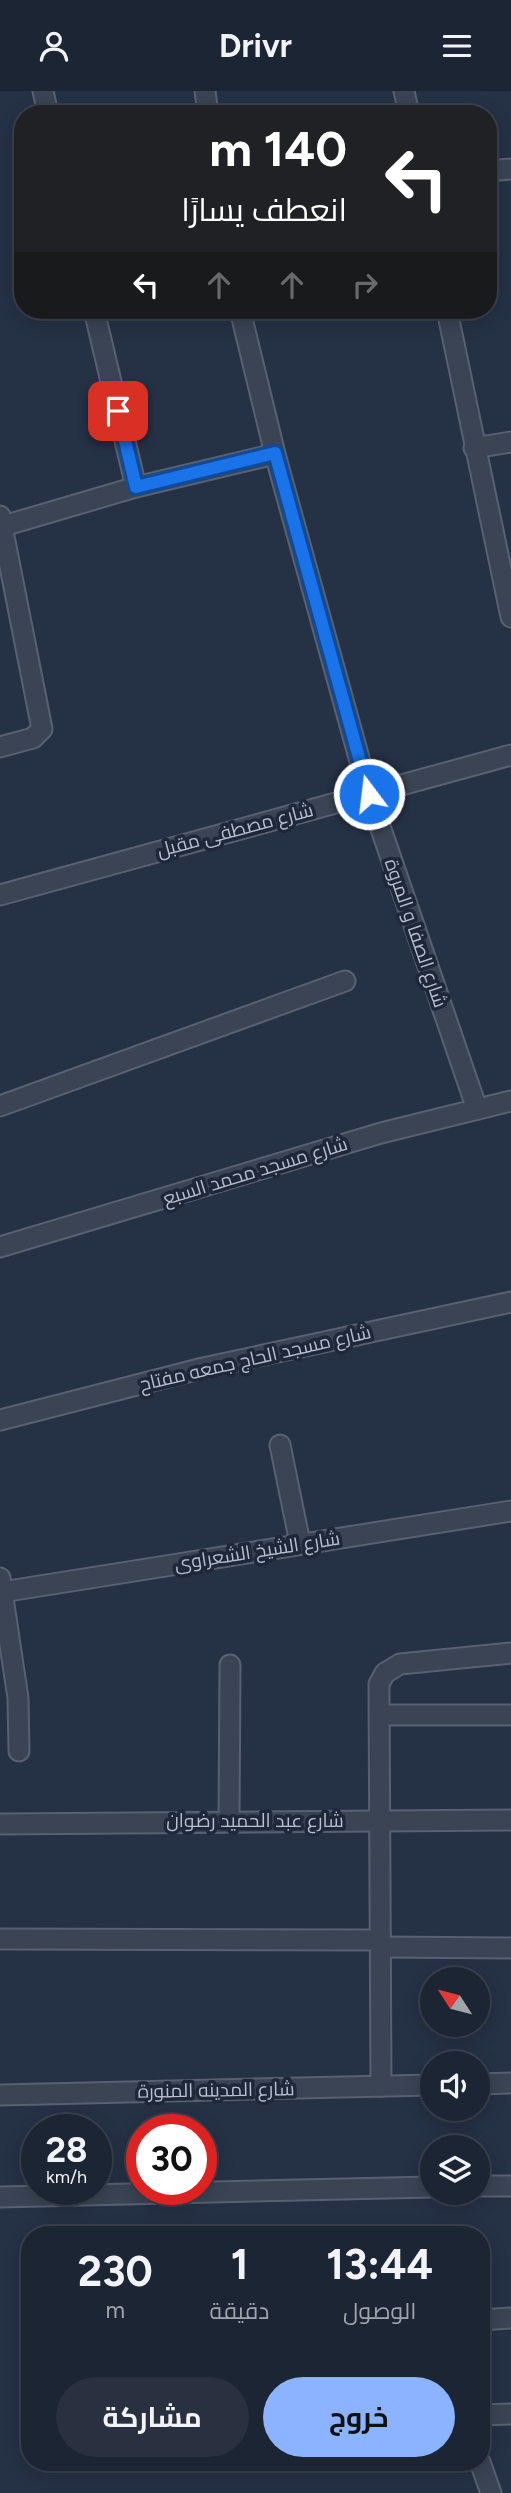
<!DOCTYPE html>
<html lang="ar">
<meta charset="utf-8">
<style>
body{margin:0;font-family:Figtree,Cairo,sans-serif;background:#293140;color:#f1f3f6;direction:rtl;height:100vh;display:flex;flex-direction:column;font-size:26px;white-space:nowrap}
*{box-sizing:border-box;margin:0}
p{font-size:23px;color:#a0a5ac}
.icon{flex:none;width:38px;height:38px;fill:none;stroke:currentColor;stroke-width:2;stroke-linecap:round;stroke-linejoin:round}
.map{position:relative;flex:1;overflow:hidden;direction:ltr}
.side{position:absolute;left:21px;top:2135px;width:469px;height:245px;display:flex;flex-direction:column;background:#1c2534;border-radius:28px;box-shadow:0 4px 18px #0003,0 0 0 2px #3a424f;direction:rtl}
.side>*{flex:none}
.guide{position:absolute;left:14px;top:14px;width:483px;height:214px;border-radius:28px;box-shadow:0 4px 18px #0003,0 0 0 2px #3a424f;direction:rtl;background:#202124;color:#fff;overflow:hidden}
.needle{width:46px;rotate:306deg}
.controls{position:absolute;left:420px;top:1876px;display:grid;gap:14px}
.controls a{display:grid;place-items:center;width:70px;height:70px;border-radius:50%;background:#1c2534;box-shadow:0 4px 18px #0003,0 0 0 2px #3a424f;font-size:35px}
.speed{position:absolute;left:21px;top:2023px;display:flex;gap:14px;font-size:35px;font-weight:700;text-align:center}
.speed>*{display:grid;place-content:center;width:91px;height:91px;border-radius:50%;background:#1c2534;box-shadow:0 4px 18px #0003,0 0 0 2px #3a424f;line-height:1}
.speed small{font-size:18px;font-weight:400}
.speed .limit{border:10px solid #d22;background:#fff;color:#111}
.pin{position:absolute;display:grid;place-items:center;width:60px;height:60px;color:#fff;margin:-30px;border-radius:14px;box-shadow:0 4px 10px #0006}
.me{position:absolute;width:77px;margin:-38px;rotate:345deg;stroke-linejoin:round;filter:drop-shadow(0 0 5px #0008)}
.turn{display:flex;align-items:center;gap:24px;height:147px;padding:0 35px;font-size:32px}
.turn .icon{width:91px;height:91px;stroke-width:2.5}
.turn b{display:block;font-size:49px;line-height:60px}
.lanes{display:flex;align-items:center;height:66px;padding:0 35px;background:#0003;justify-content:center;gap:35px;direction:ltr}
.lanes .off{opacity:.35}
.eta{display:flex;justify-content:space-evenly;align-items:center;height:119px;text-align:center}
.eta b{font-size:42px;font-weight:700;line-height:49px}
.primary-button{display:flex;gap:14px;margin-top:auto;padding:14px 35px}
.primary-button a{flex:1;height:80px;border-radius:42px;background:#8bb3ff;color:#111;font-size:28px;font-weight:700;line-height:80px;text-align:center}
.primary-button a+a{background:#293140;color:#f1f3f6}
header{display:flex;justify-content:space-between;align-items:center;height:91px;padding:0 35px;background:#1c2534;font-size:32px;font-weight:700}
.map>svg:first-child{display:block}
</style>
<header><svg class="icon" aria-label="menu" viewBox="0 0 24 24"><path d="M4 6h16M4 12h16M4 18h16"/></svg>Drivr<svg class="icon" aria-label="person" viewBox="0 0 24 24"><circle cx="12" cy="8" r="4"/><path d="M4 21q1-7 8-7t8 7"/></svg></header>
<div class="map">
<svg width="511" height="2402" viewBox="0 0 511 2402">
<rect width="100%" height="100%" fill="#253145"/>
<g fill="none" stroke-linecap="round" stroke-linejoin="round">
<g stroke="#586172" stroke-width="23">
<g id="street">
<polyline points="43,0 48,23"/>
<polyline points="205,0 208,23"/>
<polyline points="404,0 409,23"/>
<polyline points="488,80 511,78"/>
<polyline points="94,219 136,396"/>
<polyline points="240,219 275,363 369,703 477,1018"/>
<polyline points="447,219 511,526"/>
<polyline points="474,357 511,351"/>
<polyline points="0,436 136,396 275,363"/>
<polyline points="0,656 33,647 42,638 0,425"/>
<polyline points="0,804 511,664"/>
<polyline points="0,1015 345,890"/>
<polyline points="0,1156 381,1042 511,1010"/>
<polyline points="0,1329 203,1277 511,1211"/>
<polyline points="280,1354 300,1452"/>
<polyline points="0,1487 18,1607 19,1660"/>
<polyline points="2,1501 511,1420"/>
<polyline points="380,1624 511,1624"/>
<polyline points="229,1729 230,1574"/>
<polyline points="0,1733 511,1729"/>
<polyline points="0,1848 381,1849"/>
<polyline points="382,1856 511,1857"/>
<polyline points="478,1993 511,1992"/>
<polyline points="381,1995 379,1593 385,1582 400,1573 511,1562"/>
<polyline points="0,2004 432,1994"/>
<polyline points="478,2095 511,2095"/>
<polyline points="0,2106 432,2096"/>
<polyline points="481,2229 511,2227"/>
<polyline points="481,2324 511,2323"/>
<polyline points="480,2371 491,2402"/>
</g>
</g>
<use href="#street" stroke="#3a4454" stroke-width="19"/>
</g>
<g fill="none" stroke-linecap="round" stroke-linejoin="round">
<g stroke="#114b97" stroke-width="18">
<polyline id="route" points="118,320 136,396 275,362 369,703"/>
</g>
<use href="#route" stroke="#1a73e8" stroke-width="12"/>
</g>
<g text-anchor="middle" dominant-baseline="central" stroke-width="7" stroke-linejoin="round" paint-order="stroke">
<g font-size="19" fill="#b7bfce" stroke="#1e283a">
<text transform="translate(235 739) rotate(-15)">شارع مصطفى مقبل</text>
<text transform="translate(416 842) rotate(71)">شارع الصفا و المروة</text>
<text transform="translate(255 1080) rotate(-17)">شارع مسجد محمد السبع</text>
<text transform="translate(255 1267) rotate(-13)">شارع مسجد الحاج جمعه مفتاح</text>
<text transform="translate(257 1460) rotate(-9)">شارع الشيخ الشعراوى</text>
<text x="255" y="1729">شارع عبد الحميد رضوان</text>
<text transform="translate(216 1999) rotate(-1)">شارع المدينه المنورة</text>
</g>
</g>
</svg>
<div class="controls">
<a><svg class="needle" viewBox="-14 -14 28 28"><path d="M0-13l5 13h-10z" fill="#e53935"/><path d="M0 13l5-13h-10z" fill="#a0a5ac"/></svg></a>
<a><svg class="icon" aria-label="sound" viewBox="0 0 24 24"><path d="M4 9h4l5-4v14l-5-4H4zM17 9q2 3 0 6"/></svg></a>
<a><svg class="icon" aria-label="layers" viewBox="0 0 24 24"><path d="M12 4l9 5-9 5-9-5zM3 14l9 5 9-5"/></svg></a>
</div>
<div class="speed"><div>28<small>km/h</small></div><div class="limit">30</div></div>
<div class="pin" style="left:118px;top:320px;background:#d93025"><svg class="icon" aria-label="arrive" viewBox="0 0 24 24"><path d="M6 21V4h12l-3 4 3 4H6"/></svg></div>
<svg class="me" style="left:369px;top:703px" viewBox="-20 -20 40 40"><circle r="17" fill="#1a73e8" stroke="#fff" stroke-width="3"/><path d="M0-11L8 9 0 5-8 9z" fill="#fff"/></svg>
<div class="guide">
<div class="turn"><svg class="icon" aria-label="left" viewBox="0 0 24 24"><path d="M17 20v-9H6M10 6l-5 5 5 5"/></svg><div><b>140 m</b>انعطف يسارًا</div></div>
<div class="lanes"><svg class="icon" aria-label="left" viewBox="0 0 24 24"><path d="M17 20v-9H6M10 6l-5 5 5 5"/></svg><svg class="icon off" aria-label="ahead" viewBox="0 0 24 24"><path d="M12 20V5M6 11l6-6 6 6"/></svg><svg class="icon off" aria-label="ahead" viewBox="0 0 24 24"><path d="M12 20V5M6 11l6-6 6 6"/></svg><svg class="icon off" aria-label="right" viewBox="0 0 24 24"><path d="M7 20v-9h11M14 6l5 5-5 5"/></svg></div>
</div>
<section class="side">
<div class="eta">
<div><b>13:44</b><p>الوصول</p></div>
<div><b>1</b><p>دقيقة</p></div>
<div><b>230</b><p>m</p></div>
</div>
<div class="primary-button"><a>خروج</a><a>مشاركة</a></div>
</section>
</div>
